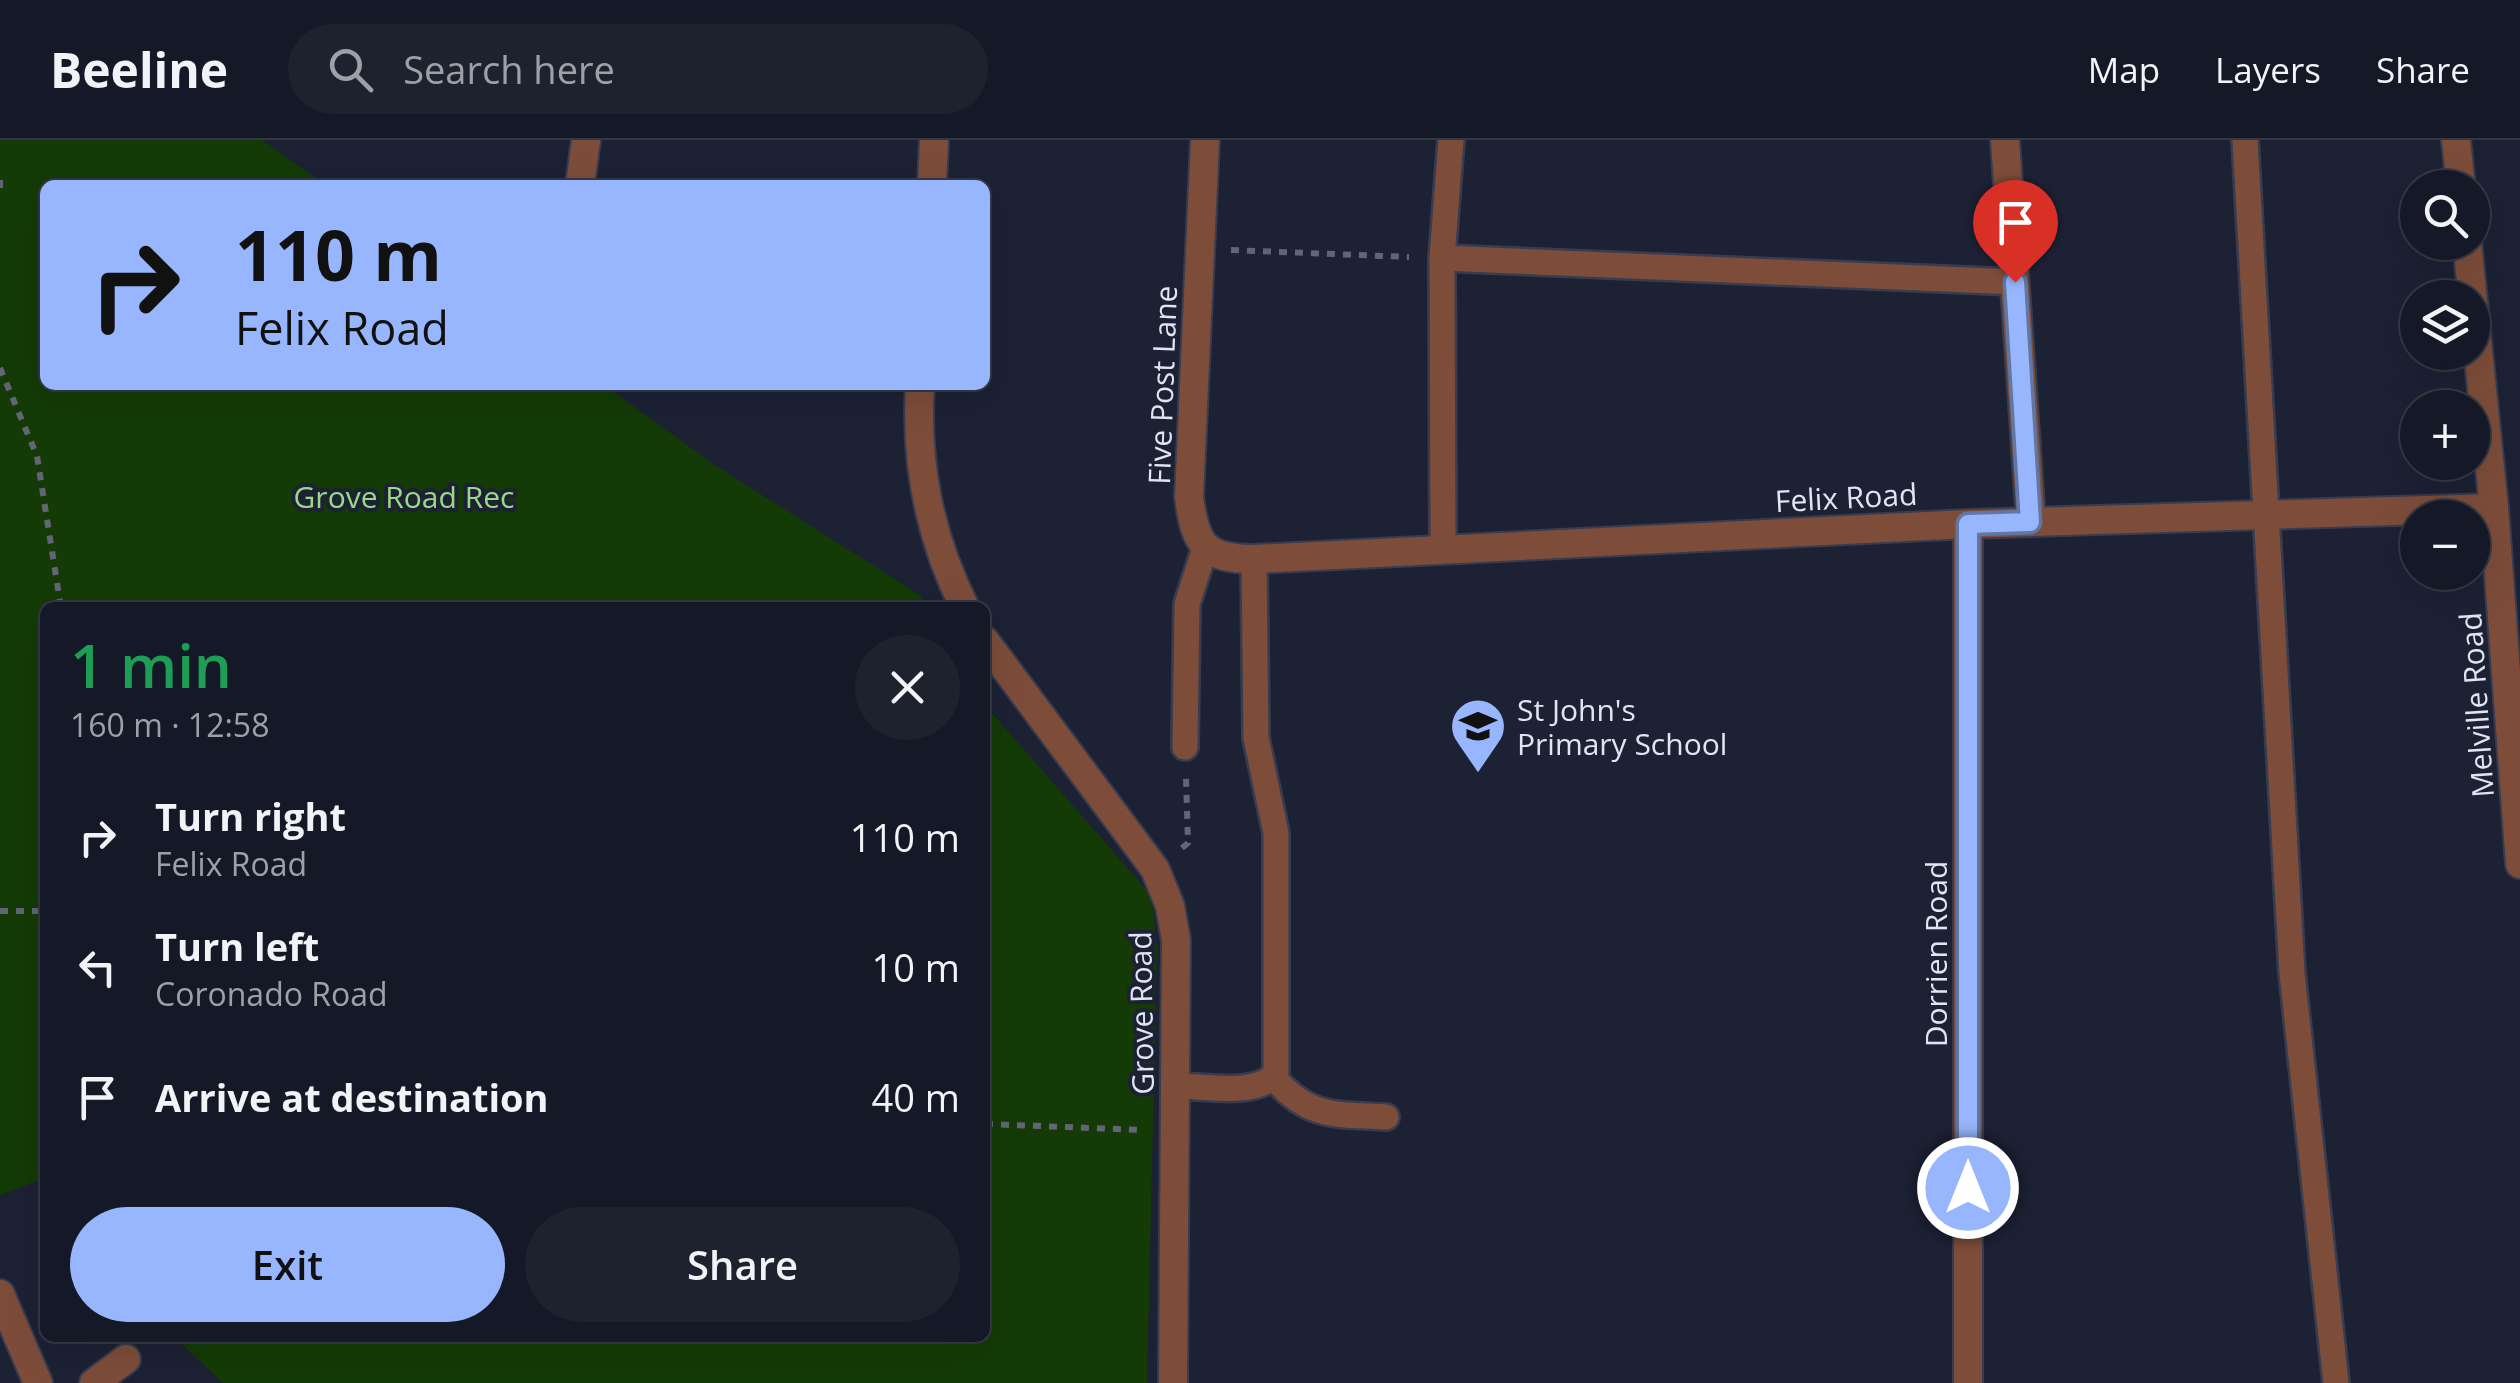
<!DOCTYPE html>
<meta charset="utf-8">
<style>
body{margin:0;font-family:"Open Sans",sans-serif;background:#1e222f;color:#f1f3f6;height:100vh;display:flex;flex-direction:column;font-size:38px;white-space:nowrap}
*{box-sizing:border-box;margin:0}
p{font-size:32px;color:#9da0a7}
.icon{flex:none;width:55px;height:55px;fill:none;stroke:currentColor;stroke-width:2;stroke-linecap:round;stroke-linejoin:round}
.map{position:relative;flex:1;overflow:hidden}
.side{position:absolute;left:40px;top:462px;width:950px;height:740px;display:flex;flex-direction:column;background:#151927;border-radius:15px;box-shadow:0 10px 40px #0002,0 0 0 2px #343844}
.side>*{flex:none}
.banner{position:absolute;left:40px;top:40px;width:950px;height:210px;border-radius:15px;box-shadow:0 10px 40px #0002,0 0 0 2px #343844;background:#97b6fd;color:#111;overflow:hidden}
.fabs{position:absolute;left:2400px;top:30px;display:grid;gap:20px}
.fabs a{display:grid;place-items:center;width:90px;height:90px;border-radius:50%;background:#151927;box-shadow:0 10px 40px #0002,0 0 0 2px #343844;font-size:50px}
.pin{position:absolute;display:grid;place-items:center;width:85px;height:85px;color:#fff;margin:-102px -42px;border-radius:50% 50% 50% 0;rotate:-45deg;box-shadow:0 0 10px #0007}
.pin .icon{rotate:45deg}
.me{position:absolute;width:110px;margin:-55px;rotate:0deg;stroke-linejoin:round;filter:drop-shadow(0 0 8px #0008)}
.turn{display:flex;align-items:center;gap:35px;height:210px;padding:0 30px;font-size:45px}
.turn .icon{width:130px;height:130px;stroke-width:2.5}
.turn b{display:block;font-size:70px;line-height:85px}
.round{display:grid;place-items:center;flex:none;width:105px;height:105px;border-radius:52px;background:#1e222f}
.headline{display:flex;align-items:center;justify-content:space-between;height:170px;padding:0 30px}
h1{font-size:60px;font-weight:600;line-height:75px;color:#1e9e55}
.cta{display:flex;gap:20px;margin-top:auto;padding:20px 30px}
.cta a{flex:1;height:115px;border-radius:60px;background:#97b6fd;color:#111;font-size:40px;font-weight:600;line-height:115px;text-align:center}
.cta a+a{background:#1e222f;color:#f1f3f6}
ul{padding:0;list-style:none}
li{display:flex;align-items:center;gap:30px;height:130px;padding:0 30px}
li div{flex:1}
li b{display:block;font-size:38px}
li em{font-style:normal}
header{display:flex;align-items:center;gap:60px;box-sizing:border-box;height:140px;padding:0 50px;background:#151927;border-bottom:2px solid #343844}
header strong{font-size:48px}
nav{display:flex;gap:55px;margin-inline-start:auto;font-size:35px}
.search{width:700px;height:90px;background:#1e222f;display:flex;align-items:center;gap:25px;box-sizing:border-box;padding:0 35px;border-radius:55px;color:#9da0a7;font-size:38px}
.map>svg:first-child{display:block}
</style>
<header>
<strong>Beeline</strong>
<div class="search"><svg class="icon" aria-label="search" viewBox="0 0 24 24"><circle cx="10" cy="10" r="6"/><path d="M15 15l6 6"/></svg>Search here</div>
<nav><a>Map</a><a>Layers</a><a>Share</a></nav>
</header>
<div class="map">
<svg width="2520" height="1243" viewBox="0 0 2520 1243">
<rect width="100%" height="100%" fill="#1c2134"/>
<g fill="#143b06">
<polygon points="0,0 262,0 326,45 45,45 45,245 604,245 716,326 920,455 927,467 45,468 45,1038 0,1055"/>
<polygon points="985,565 1145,748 1153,768 1157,808 1147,1243 223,1243 175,1198 985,1198"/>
</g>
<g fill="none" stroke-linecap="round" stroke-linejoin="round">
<g stroke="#373c4f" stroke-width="30">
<g id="service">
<polyline points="2245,0 2292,833 2336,1243"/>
<polyline points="1442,118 2015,142"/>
<polyline points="1443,408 1442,118 1451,0"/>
<polyline points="1185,607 1187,464 1205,408"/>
<path d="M1273 937C1309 979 1335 974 1386 977"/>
<path d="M1176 946C1203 946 1259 957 1276 933V693L1256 598 1254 419"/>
</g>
</g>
<g stroke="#373c4f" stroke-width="32">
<g id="minor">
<path d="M1205 0 1189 357C1195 404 1204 419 1254 419L1968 384 2494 368"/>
<polyline points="2005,0 2031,382"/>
<polyline points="2456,0 2461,48"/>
<polyline points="580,45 586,0"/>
<polyline points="932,45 934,0"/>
<polyline points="2467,102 2494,368 2520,724"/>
<path d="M920 245C915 324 929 396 965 468"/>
<polyline points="985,501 1155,729 1170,766 1176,800 1173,1243"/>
<polyline points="0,1154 38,1243"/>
<polyline points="94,1243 126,1219"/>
<polyline points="1968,1243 1968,384"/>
</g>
</g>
<g stroke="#616677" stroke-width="6" stroke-dasharray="8 8" stroke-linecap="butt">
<polyline points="0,40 0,48"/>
<polyline points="1231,110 1409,117"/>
<polyline points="0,228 37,316 61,468"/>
<polyline points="1182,708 1188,703 1186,638"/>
<polyline points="0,771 45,771"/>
<polyline points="985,984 1144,990"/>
</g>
<use href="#service" stroke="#7d4d3a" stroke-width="25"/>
<use href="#minor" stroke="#7d4d3a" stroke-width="28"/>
</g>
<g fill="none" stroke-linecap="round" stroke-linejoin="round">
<g stroke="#6276a4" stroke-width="25">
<polyline id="route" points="1968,1048 1968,384 2030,382 2015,142"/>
</g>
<use href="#route" stroke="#97b6fd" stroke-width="18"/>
</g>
<defs>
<g id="school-pin" transform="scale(2.875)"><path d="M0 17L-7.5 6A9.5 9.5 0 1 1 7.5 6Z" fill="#97b6fd" stroke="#1c2134"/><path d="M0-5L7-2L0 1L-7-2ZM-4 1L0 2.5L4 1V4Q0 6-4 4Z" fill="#111"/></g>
</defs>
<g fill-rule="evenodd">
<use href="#school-pin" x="1478" y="586"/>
</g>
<g text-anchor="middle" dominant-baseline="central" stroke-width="8" stroke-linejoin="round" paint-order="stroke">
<g font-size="30" fill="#e0e5f2" stroke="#1c2134">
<text transform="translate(1162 245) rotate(-88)">Five Post Lane</text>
<text transform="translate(1846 357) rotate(-3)">Felix Road</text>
<text transform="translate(2476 565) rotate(-94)">Melville Road</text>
<text transform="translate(1935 814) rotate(-90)">Dorrien Road</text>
<text transform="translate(1141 873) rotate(-91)">Grove Road</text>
</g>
<g font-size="30" fill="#98d886" stroke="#1c2134">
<text x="404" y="356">Grove Road Rec</text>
</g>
<g font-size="30" fill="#e0e5f2" stroke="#1c2134" text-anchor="start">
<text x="1517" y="569">St John's<tspan x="1517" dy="34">Primary School</tspan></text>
</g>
</g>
</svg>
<div class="fabs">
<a><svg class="icon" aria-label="search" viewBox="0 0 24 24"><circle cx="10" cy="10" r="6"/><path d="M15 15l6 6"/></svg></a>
<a><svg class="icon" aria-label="layers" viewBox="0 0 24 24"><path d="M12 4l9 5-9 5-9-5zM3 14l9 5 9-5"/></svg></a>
<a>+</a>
<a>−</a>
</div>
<div class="pin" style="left:2015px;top:142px;background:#d93025"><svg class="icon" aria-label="arrive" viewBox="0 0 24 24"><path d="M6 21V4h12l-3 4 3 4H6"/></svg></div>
<svg class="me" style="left:1968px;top:1048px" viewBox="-20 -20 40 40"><circle r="17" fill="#97b6fd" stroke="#fff" stroke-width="3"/><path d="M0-11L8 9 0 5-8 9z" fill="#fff"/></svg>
<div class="banner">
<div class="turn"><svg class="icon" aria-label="right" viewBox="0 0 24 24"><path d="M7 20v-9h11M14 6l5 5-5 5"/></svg><div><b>110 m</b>Felix Road</div></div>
</div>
<section class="side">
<div class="headline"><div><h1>1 min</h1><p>160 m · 12:58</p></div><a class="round"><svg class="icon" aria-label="close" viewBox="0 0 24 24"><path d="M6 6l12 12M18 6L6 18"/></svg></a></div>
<ul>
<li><svg class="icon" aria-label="right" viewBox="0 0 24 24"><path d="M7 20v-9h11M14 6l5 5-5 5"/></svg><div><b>Turn right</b><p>Felix Road</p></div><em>110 m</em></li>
<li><svg class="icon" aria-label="left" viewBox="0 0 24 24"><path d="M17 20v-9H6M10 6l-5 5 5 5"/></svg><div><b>Turn left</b><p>Coronado Road</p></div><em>10 m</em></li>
<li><svg class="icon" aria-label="arrive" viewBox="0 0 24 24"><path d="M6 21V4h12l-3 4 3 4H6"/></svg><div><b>Arrive at destination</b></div><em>40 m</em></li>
</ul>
<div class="cta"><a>Exit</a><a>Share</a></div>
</section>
</div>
